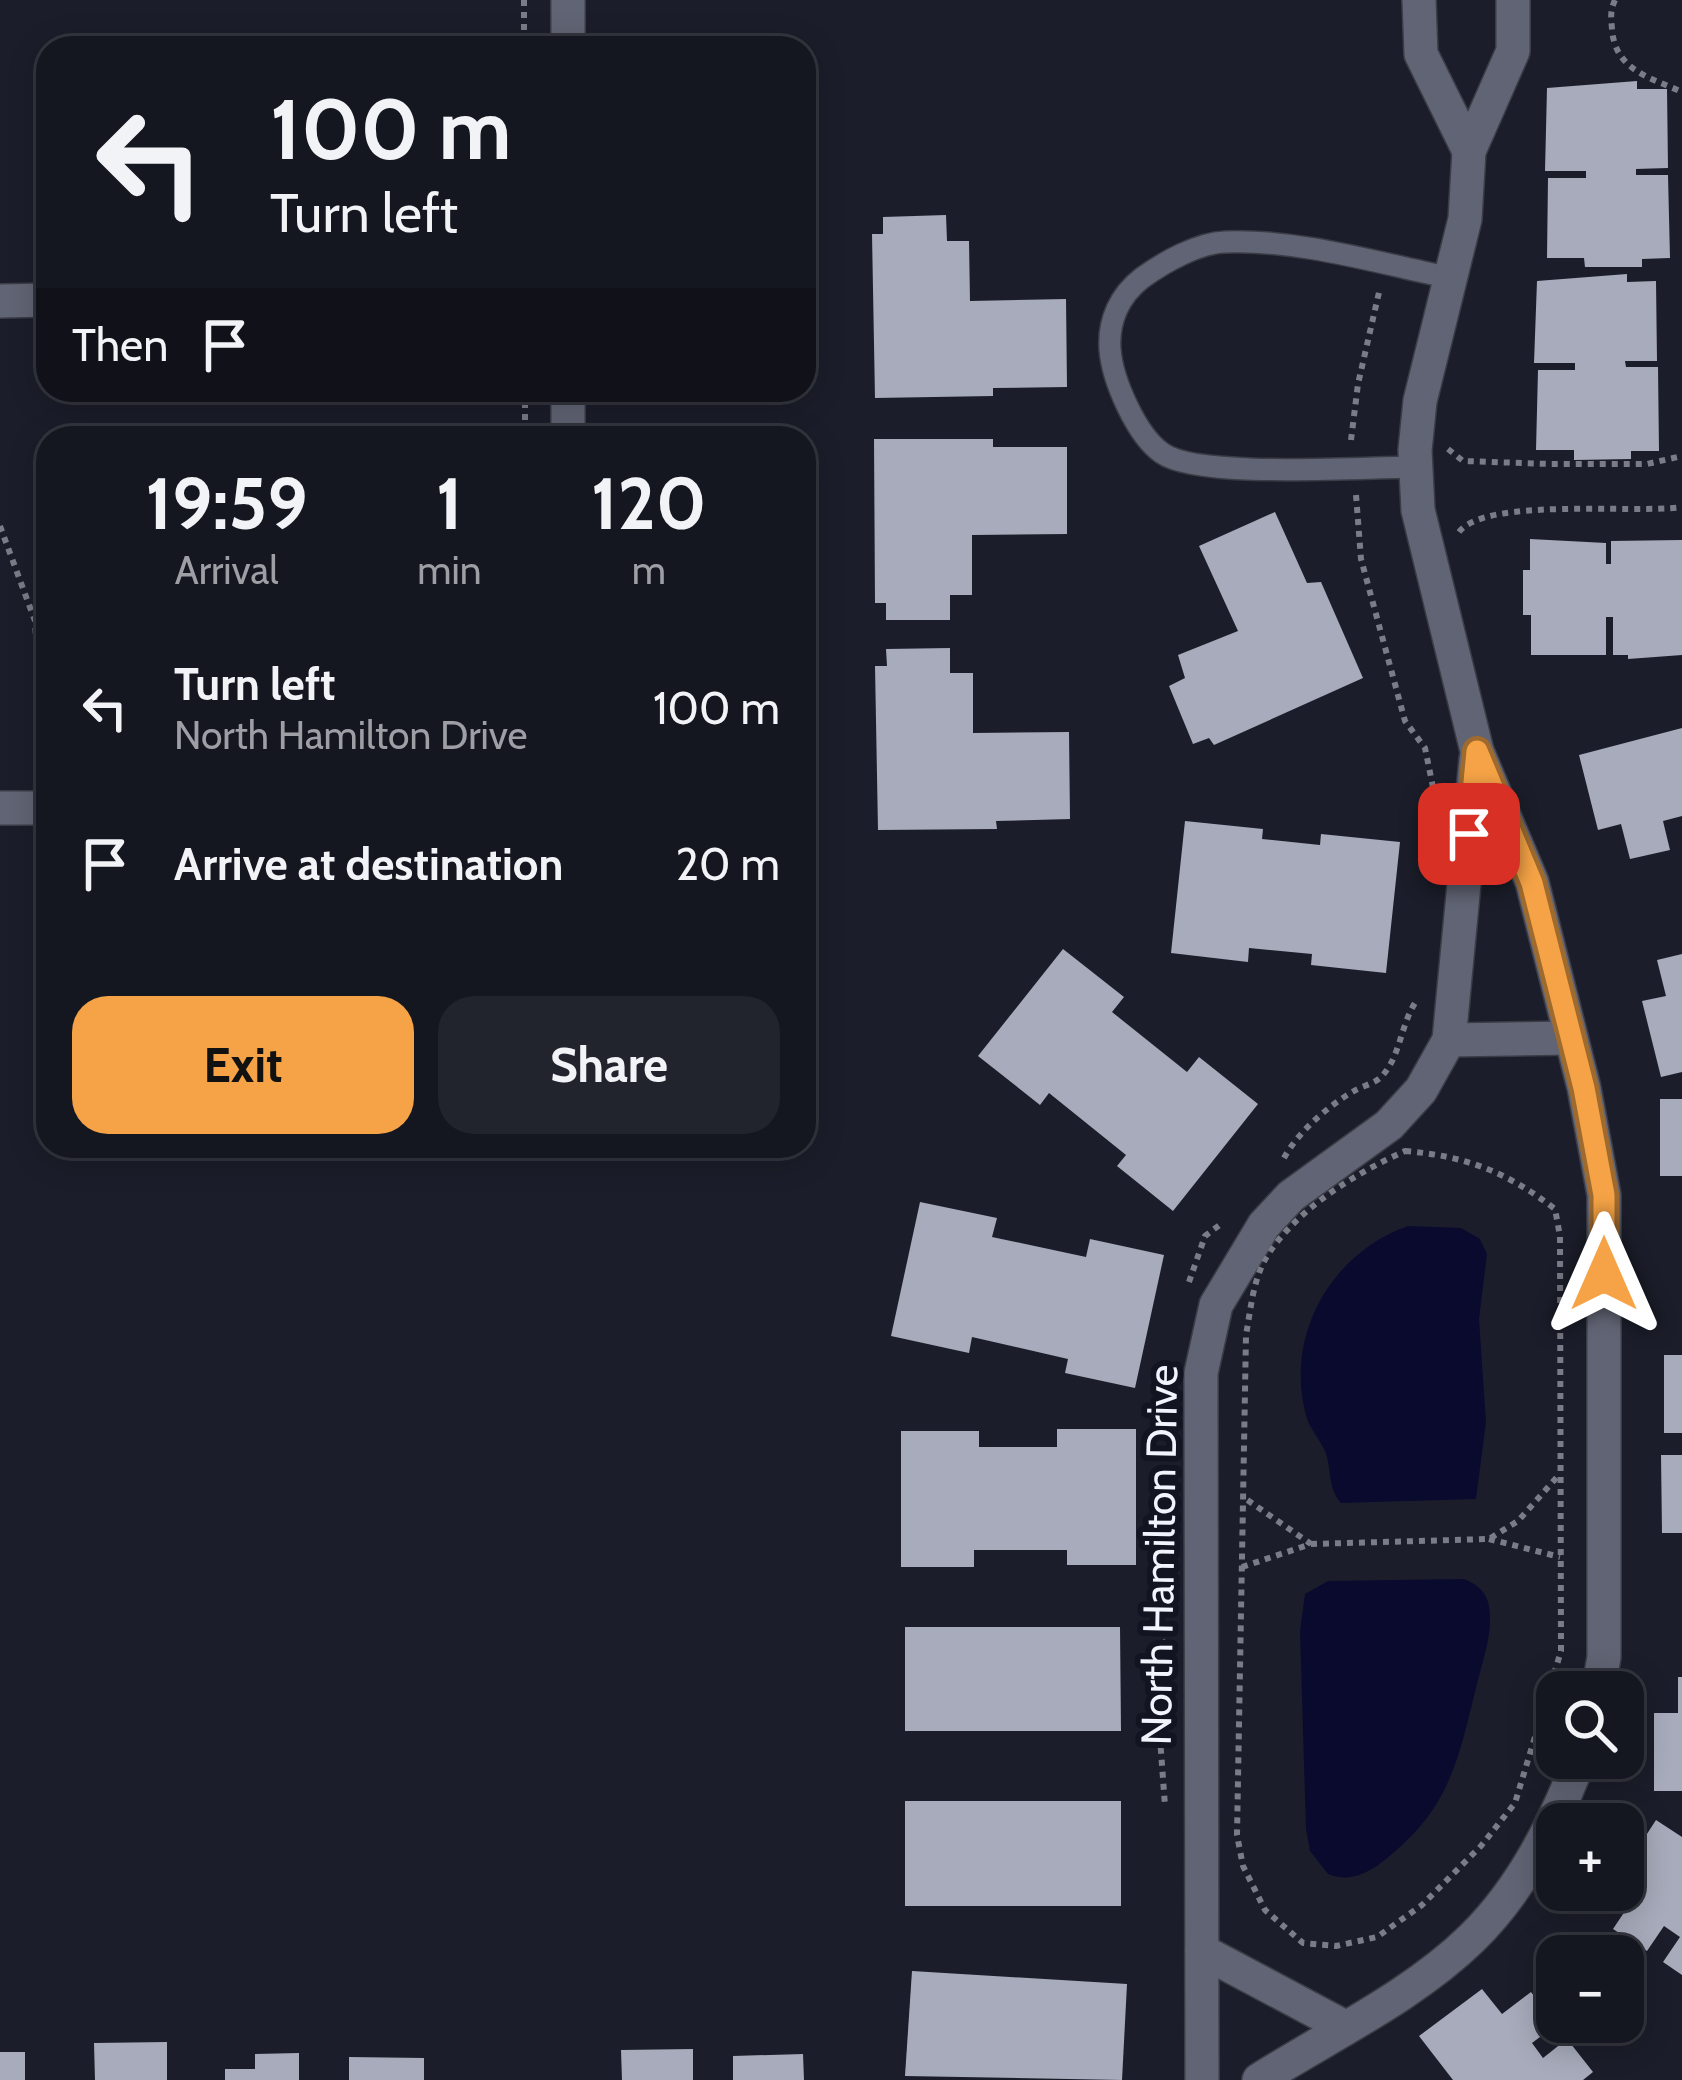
<!DOCTYPE html>
<meta charset="utf-8">
<style>
body{margin:0;font-family:Cabin,sans-serif;background:#21232d;color:#f1f3f6;height:100vh;display:flex;flex-direction:column;font-size:45px;white-space:nowrap}
*{box-sizing:border-box;margin:0}
p{font-size:39px;color:#9d9fa5}
.icon{flex:none;width:66px;height:66px;fill:none;stroke:currentColor;stroke-width:2;stroke-linecap:round;stroke-linejoin:round}
.map{position:relative;flex:1;overflow:hidden}
.panel{position:absolute;left:36px;top:426px;width:780px;height:732px;display:flex;flex-direction:column;background:#141620;border-radius:36px;box-shadow:0 6px 30px #0003,0 0 0 3px #33353e}
.panel>*{flex:none}
.banner{position:absolute;left:36px;top:36px;width:780px;height:366px;border-radius:36px;box-shadow:0 6px 30px #0003,0 0 0 3px #33353e;background:#141620;color:#f1f3f6;overflow:hidden}
.buttons{position:absolute;left:1536px;top:1671px;display:grid;gap:24px}
.buttons a{display:grid;place-items:center;width:108px;height:108px;border-radius:24px;background:#141620;box-shadow:0 6px 30px #0003,0 0 0 3px #33353e;font-size:60px}
.pin{position:absolute;display:grid;place-items:center;width:102px;height:102px;color:#fff;margin:-51px;border-radius:24px;box-shadow:0 6px 18px #0006}
.me{position:absolute;width:132px;margin:-66px;rotate:0deg;stroke-linejoin:round;filter:drop-shadow(0 0 9px #0008)}
.turn{display:flex;align-items:center;gap:42px;height:252px;padding:0 36px;font-size:54px}
.turn .icon{width:156px;height:156px;stroke-width:2.5}
.turn b{display:block;font-size:84px;line-height:102px}
.then{display:flex;align-items:center;height:114px;padding:0 36px;background:#0003;gap:24px;font-size:45px}
.eta{display:flex;justify-content:space-evenly;align-items:center;height:204px;text-align:center}
.eta b{font-size:72px;font-weight:800;line-height:84px}
.action{display:flex;gap:24px;margin-top:auto;padding:24px 36px}
.action a{flex:1;height:138px;border-radius:36px;background:#f5a346;color:#111;font-size:48px;font-weight:800;line-height:138px;text-align:center}
.action a+a{background:#21232d;color:#f1f3f6}
ul{padding:0;list-style:none}
li{display:flex;align-items:center;gap:36px;height:156px;padding:0 36px}
li div{flex:1}
li b{display:block;font-size:45px}
li em{font-style:normal}
.map>svg:first-child{display:block}
</style>
<div class="map">
<svg width="1682" height="2080" viewBox="0 0 1682 2080">
<rect width="100%" height="100%" fill="#1b1e2a"/>
<g fill="#090a2e">
<path d="M1408 1226 1461 1228 1480 1239 1487 1254 1479 1319 1486 1422 1476 1499 1341 1503C1327 1487 1332 1469 1325 1451 1320 1440 1311 1430 1307 1419 1283 1338 1330 1253 1408 1226Z"/>
<path d="M1463 1579C1474 1582 1485 1590 1488 1602 1495 1628 1483 1659 1477 1684 1458 1760 1451 1807 1386 1859 1369 1873 1350 1883 1328 1874L1310 1851 1306 1829 1300 1631 1305 1594 1328 1581Z"/>
</g>
<g fill="#a7abbb">
<polygon points="1637,81 1637,89 1667,89 1668,168 1636,169 1636,175 1668,175 1670,258 1642,259 1642,267 1585,267 1584,258 1547,258 1548,178 1586,178 1586,171 1545,171 1547,88"/>
<polygon points="946,215 947,241 969,241 970,301 1066,299 1067,387 993,388 993,396 875,398 872,234 883,234 883,217"/>
<polygon points="1627,274 1627,282 1656,281 1657,361 1625,361 1626,367 1658,367 1659,451 1631,451 1631,459 1574,460 1574,450 1536,450 1538,370 1575,370 1575,363 1534,363 1537,281"/>
<polygon points="874,439 993,439 993,447 1067,447 1067,534 972,535 972,595 950,595 950,620 886,620 886,603 875,603"/>
<polygon points="1275,512 1307,583 1321,582 1363,678 1214,745 1209,738 1193,744 1169,686 1185,678 1178,655 1238,631 1199,546"/>
<polygon points="1530,539 1606,543 1606,564 1611,564 1611,541 1682,540 1682,655 1628,659 1628,655 1613,655 1613,617 1606,617 1606,655 1531,655 1531,615 1523,615 1523,570 1530,570"/>
<polygon points="950,648 950,673 973,673 973,733 1069,732 1070,819 996,821 997,829 878,830 875,666 887,666 886,649"/>
<polygon points="1682,728 1682,816 1663,821 1670,850 1630,859 1621,824 1598,830 1579,755"/>
<polygon points="1185,821 1263,829 1262,839 1320,845 1321,834 1400,842 1386,973 1311,965 1312,954 1249,948 1248,962 1171,953"/>
<polygon points="1063,949 1124,997 1112,1012 1187,1072 1199,1057 1258,1104 1173,1211 1117,1166 1126,1155 1049,1093 1040,1105 978,1056"/>
<polygon points="1682,954 1682,1072 1661,1077 1642,1001 1666,996 1657,960"/>
<rect x="1660" y="1099" width="22" height="77"/>
<polygon points="920,1202 997,1218 992,1237 1086,1257 1090,1239 1164,1255 1135,1388 1065,1373 1068,1359 972,1337 969,1353 891,1336"/>
<rect x="1664" y="1355" width="18" height="78"/>
<polygon points="1057,1429 1136,1429 1136,1565 1067,1565 1067,1550 974,1550 974,1567 901,1567 901,1431 979,1431 979,1447 1057,1447"/>
<polygon points="1661,1455 1682,1455 1682,1533 1662,1533"/>
<polygon points="905,1627 1120,1627 1121,1731 905,1731"/>
<polygon points="1678,1677 1682,1677 1682,1791 1654,1791 1654,1713 1678,1713"/>
<rect x="905" y="1801" width="216" height="105"/>
<polygon points="1656,1820 1682,1837 1682,1975 1663,1962 1680,1937 1664,1926 1647,1951 1613,1929 1633,1899 1623,1892 1623,1871"/>
<polygon points="912,1971 1127,1984 1122,2080 905,2076"/>
<polygon points="1482,1989 1502,2014 1531,1992 1556,2025 1532,2043 1543,2058 1567,2039 1593,2072 1583,2080 1453,2080 1419,2036"/>
<polygon points="167,2042 167,2080 95,2080 94,2043"/>
<polygon points="693,2049 693,2080 622,2080 621,2050"/>
<rect x="0" y="2052" width="25" height="28"/>
<polygon points="299,2053 299,2080 225,2080 225,2069 255,2069 255,2054"/>
<polygon points="803,2054 804,2080 733,2080 733,2056"/>
<polygon points="349,2057 424,2058 424,2080 349,2080"/>
</g>
<g fill="none" stroke-linecap="round" stroke-linejoin="round">
<g stroke="#3a3c46" stroke-width="24">
<path id="service" d="M1416 467C1366 467 1197 479 1162 453 1136 435 1112 379 1110 349 1108 320 1120 295 1142 278 1164 262 1198 243 1225 242 1299 239 1378 263 1451 278"/>
</g>
<g stroke="#3a3c46" stroke-width="36">
<g id="minor">
<polyline points="568,0 568,48"/>
<polyline points="1419,0 1421,54 1469,151"/>
<polyline points="1513,0 1513,51 1469,151 1465,219 1420,401 1415,450 1418,510 1477,751 1532,882 1584,1088 1604,1195 1604,1657 1598,1692"/>
<polyline points="0,301 48,300"/>
<polyline points="568,390 568,438"/>
<polyline points="0,808 48,808"/>
<polyline points="1449,1040 1571,1038"/>
<polyline points="1202,1951 1343,2026"/>
<polyline points="1202,2080 1201,1373 1216,1305 1264,1225 1291,1196 1389,1125 1421,1090 1449,1040 1476,759"/>
<path d="M1259 2080C1328 2036 1413 1996 1472 1938 1523 1888 1555 1823 1580 1758"/>
</g>
</g>
<g stroke="#7a7c87" stroke-width="6" stroke-dasharray="6 6" stroke-linecap="butt">
<polyline points="524,0 524,48"/>
<path d="M1615 0C1610 11 1611 17 1612 29 1615 70 1649 77 1682 92"/>
<polyline points="525,390 525,438"/>
<polyline points="1351,440 1358,384 1380,288"/>
<polyline points="1448,449 1463,461 1550,464 1647,464 1682,456"/>
<polyline points="1356,495 1361,559 1405,721 1425,748 1435,797"/>
<polyline points="0,526 35,621 44,774"/>
<path d="M1459 532C1486 497 1632 514 1682 507"/>
<polyline points="45,841 46,873"/>
<path d="M1405 1151C1466 1156 1507 1172 1555 1209L1560 1236 1561 1651 1515 1803 1481 1846 1422 1905 1377 1937 1336 1946 1303 1943 1265 1910 1243 1866 1237 1835 1246 1335C1251 1308 1253 1277 1269 1253 1300 1207 1356 1173 1405 1151Z"/>
<path d="M1284 1158C1298 1132 1328 1106 1354 1091 1362 1086 1373 1084 1380 1078 1401 1058 1400 1024 1417 1000"/>
<polyline points="1189,1282 1205,1236 1221,1224"/>
<polyline points="1167,1376 1161,1383 1159,1425 1168,1435"/>
<polyline points="1489,1539 1560,1557"/>
<polyline points="1311,1544 1489,1539 1518,1521 1558,1476"/>
<polyline points="1242,1567 1311,1544 1243,1497"/>
<path d="M1165 1645C1152 1627 1154 1580 1166 1561"/>
<polyline points="1164,1713 1159,1724 1165,1806"/>
</g>
<use href="#service" stroke="#616474" stroke-width="21"/>
<use href="#minor" stroke="#616474" stroke-width="33"/>
</g>
<g fill="none" stroke-linecap="round" stroke-linejoin="round">
<g stroke="#9f6a2e" stroke-width="30">
<polyline id="route" points="1469,834 1477,751 1532,883 1584,1088 1604,1195 1604,1274"/>
</g>
<use href="#route" stroke="#f5a346" stroke-width="21"/>
</g>
<g text-anchor="middle" dominant-baseline="central" stroke-width="12" stroke-linejoin="round" paint-order="stroke">
<g font-size="42" fill="#f2f4fd" stroke="#121521">
<text transform="translate(1159 1555) rotate(-89)">North Hamilton Drive</text>
</g>
</g>
</svg>
<div class="buttons">
<a><svg class="icon" aria-label="search" viewBox="0 0 24 24"><circle cx="10" cy="10" r="6"/><path d="M15 15l6 6"/></svg></a>
<a>+</a>
<a>−</a>
</div>
<div class="pin" style="left:1469px;top:834px;background:#d93025"><svg class="icon" aria-label="arrive" viewBox="0 0 24 24"><path d="M6 21V4h12l-3 4 3 4H6"/></svg></div>
<svg class="me" style="left:1604px;top:1274px" viewBox="-20 -20 40 40"><path d="M0-17L14 15 0 8-14 15z" fill="#f5a346" stroke="#fff" stroke-width="4"/></svg>
<div class="banner">
<div class="turn"><svg class="icon" aria-label="left" viewBox="0 0 24 24"><path d="M17 20v-9H6M10 6l-5 5 5 5"/></svg><div><b>100 m</b>Turn left</div></div>
<div class="then">Then<svg class="icon" aria-label="arrive" viewBox="0 0 24 24"><path d="M6 21V4h12l-3 4 3 4H6"/></svg></div>
</div>
<section class="panel">
<div class="eta">
<div><b>19:59</b><p>Arrival</p></div>
<div><b>1</b><p>min</p></div>
<div><b>120</b><p>m</p></div>
</div>
<ul>
<li><svg class="icon" aria-label="left" viewBox="0 0 24 24"><path d="M17 20v-9H6M10 6l-5 5 5 5"/></svg><div><b>Turn left</b><p>North Hamilton Drive</p></div><em>100 m</em></li>
<li><svg class="icon" aria-label="arrive" viewBox="0 0 24 24"><path d="M6 21V4h12l-3 4 3 4H6"/></svg><div><b>Arrive at destination</b></div><em>20 m</em></li>
</ul>
<div class="action"><a>Exit</a><a>Share</a></div>
</section>
</div>
